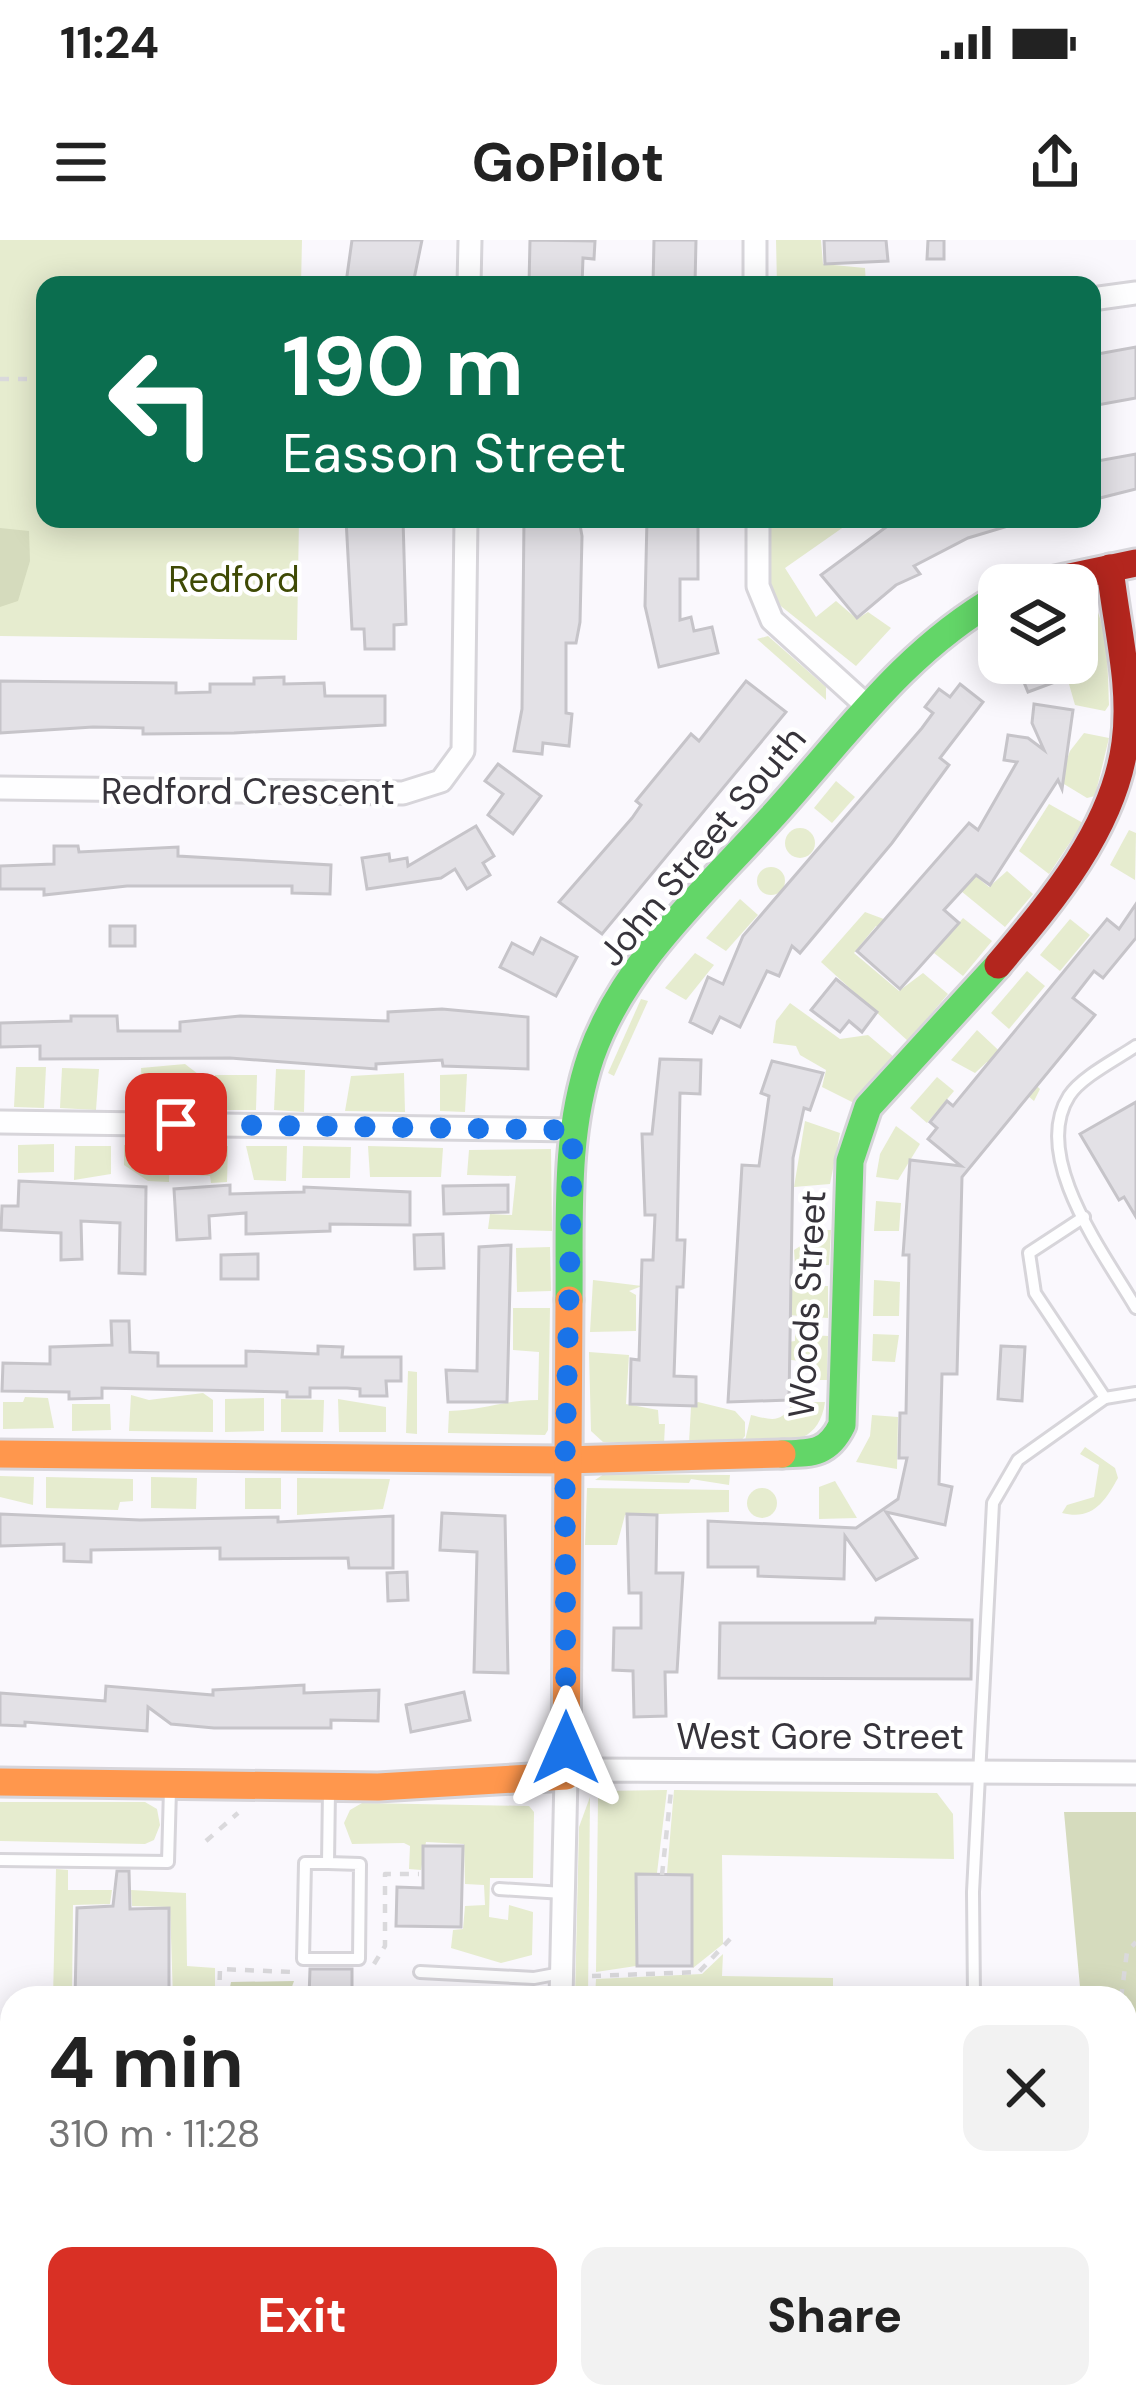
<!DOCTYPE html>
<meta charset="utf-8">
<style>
body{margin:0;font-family:"DM Sans",sans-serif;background:#f2f2f2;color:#222;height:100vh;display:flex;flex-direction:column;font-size:45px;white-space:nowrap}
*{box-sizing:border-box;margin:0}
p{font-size:39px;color:#767676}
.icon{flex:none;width:66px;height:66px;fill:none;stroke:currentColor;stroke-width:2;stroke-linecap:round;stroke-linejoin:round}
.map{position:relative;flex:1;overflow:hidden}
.panel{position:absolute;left:0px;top:1746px;width:1137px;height:423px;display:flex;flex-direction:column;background:#fff;border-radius:36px 36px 0 0;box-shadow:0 6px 30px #0003}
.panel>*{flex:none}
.banner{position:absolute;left:36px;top:36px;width:1065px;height:252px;border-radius:24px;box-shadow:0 6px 30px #0003;background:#0b6e4f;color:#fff;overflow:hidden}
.controls{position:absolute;left:978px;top:324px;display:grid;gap:24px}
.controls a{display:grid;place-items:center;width:120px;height:120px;border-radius:24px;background:#fff;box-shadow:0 6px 30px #0003;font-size:60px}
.pin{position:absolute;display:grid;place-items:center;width:102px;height:102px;color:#fff;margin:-51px;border-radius:24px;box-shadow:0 6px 18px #0006}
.me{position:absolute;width:132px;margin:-66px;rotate:0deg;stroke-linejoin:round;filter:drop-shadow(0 0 9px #0008)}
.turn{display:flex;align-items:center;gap:42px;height:252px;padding:0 48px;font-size:54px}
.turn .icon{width:156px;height:156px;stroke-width:2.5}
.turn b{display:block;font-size:84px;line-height:102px}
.round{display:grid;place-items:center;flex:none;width:126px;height:126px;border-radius:24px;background:#f2f2f2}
.head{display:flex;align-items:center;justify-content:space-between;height:204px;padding:0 48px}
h1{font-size:72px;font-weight:700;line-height:90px}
.primary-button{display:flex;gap:24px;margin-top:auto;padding:24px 48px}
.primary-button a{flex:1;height:138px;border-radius:24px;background:#d93025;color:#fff;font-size:48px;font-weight:700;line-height:138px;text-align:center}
.primary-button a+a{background:#f2f2f2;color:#222}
.status{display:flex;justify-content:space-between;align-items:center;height:84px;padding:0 60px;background:#fff;direction:ltr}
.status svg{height:33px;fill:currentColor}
header{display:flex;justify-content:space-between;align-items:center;height:156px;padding:0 48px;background:#fff;font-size:54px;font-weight:700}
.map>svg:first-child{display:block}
</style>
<div class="status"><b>11:24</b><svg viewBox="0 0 49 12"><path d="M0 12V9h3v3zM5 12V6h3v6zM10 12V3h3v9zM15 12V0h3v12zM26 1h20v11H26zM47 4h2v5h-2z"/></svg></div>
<header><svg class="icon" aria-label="menu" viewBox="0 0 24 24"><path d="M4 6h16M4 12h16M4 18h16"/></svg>GoPilot<svg class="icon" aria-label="share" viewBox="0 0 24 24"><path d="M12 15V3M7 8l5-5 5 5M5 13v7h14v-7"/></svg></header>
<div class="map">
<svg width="1136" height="2167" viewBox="0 0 1136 2167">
<rect width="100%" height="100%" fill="#faf8fd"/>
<g fill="#e6eccf">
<polygon points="0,0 302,0 301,45 45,45 45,279 299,279 297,400 0,396"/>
<polygon points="776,0 821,0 823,24 865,28 866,45 777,45"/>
<polygon points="771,279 855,279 785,328 816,377 836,361 857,379 868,372 891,388 856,426 777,363 769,340"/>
<path d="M1089 355C1108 380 1108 433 1109 465L1105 471 1075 465 1063 423H1077V357Z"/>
<polygon points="768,396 826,447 826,460 757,399"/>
<polygon points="1084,493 1109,498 1095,556 1087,558 1059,541 1070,511"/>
<polygon points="836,541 855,557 832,583 814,568"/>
<polygon points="1049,564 1083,583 1049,634 1019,611"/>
<circle cx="800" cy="603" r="15"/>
<polygon points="1129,590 1136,593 1135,640 1110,625"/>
<polygon points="945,611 989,647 1007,631 1033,654 1005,687 961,651"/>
<circle cx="771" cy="641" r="14"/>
<polygon points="740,659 758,675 726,711 706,698"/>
<polygon points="865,672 889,681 884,690 876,686 854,713 899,751 923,733 948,754 908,801 821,722"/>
<polygon points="963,678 992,701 963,736 934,713"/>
<polygon points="1070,679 1090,695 1060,731 1040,715"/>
<polygon points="695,713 714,725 686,760 665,748"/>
<polygon points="1027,731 1045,746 1009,789 991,773"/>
<polygon points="641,759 648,761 614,836 608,833"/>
<polygon points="790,763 840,799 868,795 895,818 856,864 822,847 826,830 800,815 796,806 773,803 776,781"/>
<polygon points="977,790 1040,849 1034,861 987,822 975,833 951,820"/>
<polygon points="185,824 198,834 198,868 143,866 141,828"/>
<polygon points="16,827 46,827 44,868 14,867"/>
<polygon points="62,828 99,829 96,870 60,868"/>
<polygon points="276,829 305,830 304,872 274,870"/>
<polygon points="404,833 405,872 345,871 351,836"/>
<polygon points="467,834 465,872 440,871 440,835"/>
<polygon points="215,835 257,835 256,870 215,870"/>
<polygon points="937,837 954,851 927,883 910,868"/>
<polygon points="805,881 840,893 830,944 794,947"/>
<polygon points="896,886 920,904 898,940 876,937 880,914"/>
<polygon points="54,904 54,932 18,933 18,905"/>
<polygon points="124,905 170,905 169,942 148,941 124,925"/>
<polygon points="188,905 228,906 227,942 211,943 210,936 195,935 188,927"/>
<polygon points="75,906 111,906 111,934 74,940"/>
<polygon points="246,906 287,906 286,941 254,940"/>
<polygon points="303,906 351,907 350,938 302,938"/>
<polygon points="368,906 443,908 441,937 370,937"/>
<polygon points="551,909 552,991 488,989 490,974 512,975 516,936 467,935 469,910"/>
<polygon points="876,961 901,963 899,991 874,991"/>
<polygon points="805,990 831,990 829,1025 795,1025 794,1010 802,1005"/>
<polygon points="550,1007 551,1051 517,1052 516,1008"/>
<polygon points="593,1040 642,1046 629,1051 636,1055 636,1091 590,1092"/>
<polygon points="874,1040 900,1042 899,1076 873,1076"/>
<polygon points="798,1046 828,1046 828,1078 788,1075 790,1050"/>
<path d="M513 1068H550L548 1190 545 1195 448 1193 449 1171C485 1170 504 1160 538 1160L539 1112 513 1110Z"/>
<polygon points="795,1094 828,1096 827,1140 811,1140 810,1122 782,1119 781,1103 795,1101"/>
<polygon points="873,1094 899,1095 895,1122 872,1121"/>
<polygon points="589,1112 629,1115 626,1164 658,1170 659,1184 665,1184 664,1204 603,1202 591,1191"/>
<polygon points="408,1131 417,1132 417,1194 406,1193"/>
<polygon points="203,1153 213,1160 213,1192 129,1191 131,1155 149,1160"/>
<polygon points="25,1157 48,1158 54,1188 3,1189 3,1162 23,1162"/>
<polygon points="264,1158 264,1191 225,1192 225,1159"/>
<polygon points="281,1159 324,1160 323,1192 281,1192"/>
<polygon points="338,1159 386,1167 386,1192 339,1192"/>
<polygon points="698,1162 735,1171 745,1182 745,1196 738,1204 689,1203 691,1167"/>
<path d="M793 1162H825C819 1207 781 1204 744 1205L751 1175C772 1180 782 1184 793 1162Z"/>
<polygon points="72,1164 110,1164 111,1190 72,1191"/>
<polygon points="872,1175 898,1177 897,1229 856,1222 870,1196"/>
<path d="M1085 1207 1115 1228 1118 1238C1105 1261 1093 1281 1062 1273L1067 1265 1094 1257 1099 1225 1080 1214Z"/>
<polygon points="604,1234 730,1235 729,1245 691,1239 689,1243 595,1240"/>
<polygon points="0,1236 34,1237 33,1265 0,1257"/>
<polygon points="46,1237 133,1239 133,1261 120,1262 118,1270 46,1268"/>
<polygon points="151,1237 197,1238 196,1269 151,1268"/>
<rect x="245" y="1238" width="36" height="31"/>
<polygon points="297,1238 390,1239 383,1269 297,1275"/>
<polygon points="835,1241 857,1278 819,1279 819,1247"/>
<polygon points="587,1248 729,1250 729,1272 625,1275 617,1305 585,1305"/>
<circle cx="762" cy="1263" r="15"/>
<polygon points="667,1550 657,1633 635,1633 636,1726 596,1732 598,1558 601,1551"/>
<polygon points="674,1550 937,1553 953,1574 954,1619 722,1615 723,1704 693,1728 693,1635 667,1633"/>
<polygon points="590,1557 588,1758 575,1758 579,1587"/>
<polygon points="0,1562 145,1562 157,1569 160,1585 154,1600 145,1604 0,1601"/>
<polygon points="362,1563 529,1566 534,1572 533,1638 490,1638 489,1677 508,1680 509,1665 533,1672 532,1715 501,1723 451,1708 453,1690 463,1689 465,1666 485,1665 484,1645 465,1644 464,1604 426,1602 421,1630 409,1629 410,1606 404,1603 352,1604 344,1583 350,1570"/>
<polygon points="56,1629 68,1630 68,1650 112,1650 110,1664 73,1665 72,1758 53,1758"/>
<polygon points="131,1650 186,1653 187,1726 215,1728 215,1758 173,1758 170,1667 132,1666"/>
<polygon points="723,1714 722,1736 833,1738 833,1758 595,1758 596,1739 702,1734"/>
</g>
<g fill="#d5dbbd">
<polygon points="0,288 29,291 30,321 18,361 0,367"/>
<polygon points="1064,1572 1136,1572 1136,2167 926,2167 932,2157 1125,2157 1125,1758 1081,1758"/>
<polygon points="294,1741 288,1758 228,1758 231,1742"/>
</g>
<g fill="#e3e1e6" stroke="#c6c4c9" stroke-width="3">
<polygon points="352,0 422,0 413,44 346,43"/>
<polygon points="530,0 595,1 594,19 583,18 582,45 529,45"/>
<polygon points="654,0 696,0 695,45 653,45"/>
<polygon points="824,0 886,0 888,21 825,24"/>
<polygon points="928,0 944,0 944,19 927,19"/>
<polygon points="1136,107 1136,158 1092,166 1092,115"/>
<polygon points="1136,214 1136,249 1092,260 1092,222"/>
<polygon points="346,279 403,279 406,384 394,385 394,409 365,409 364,389 352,389"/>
<polygon points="524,279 579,279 582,296 580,382 576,403 566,403 566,473 572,474 569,506 543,503 542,514 514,511 522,469"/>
<polygon points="647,279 698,279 698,339 680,339 680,380 691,377 694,391 712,387 718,413 659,427 645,366"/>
<polygon points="897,279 1015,279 1015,284 968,298 914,326 920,334 896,345 857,378 821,335"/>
<polygon points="1016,423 1059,423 1066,438 1028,452"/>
<polygon points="284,437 284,444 324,443 325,456 385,456 385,485 234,493 143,494 143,488 93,487 0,493 0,441 176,443 176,453 210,452 210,444 254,444 254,438"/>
<polygon points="746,441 786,472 602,694 559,662 632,578 641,565 636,561 691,494 699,501"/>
<polygon points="960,444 983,462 940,518 949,525 892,603 800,713 792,706 779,736 767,731 740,787 720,777 712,793 690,782 708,737 723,744 743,696 922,488 933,473 925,467 939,449 950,457"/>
<polygon points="1034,464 1073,470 1062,549 1058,540 990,645 976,635 944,670 959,683 900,749 857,711 969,583 978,590 1017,522 1004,520 1008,495 1028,498 1044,510 1032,483"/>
<polygon points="498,524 541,556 513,594 488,575 503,554 485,541"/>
<polygon points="476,586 494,616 483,623 490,635 467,649 455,629 441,638 367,649 362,618 389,614 390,621 407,618 408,626"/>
<polygon points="54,606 78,606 79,612 178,607 178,616 331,625 330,654 292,653 292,646 127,646 44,655 44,649 0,649 0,626 54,624"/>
<polygon points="1136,664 1136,698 1103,738 1094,731 1073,758 1095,775 962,937 957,1134 942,1134 939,1244 952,1247 945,1285 886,1272 917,1318 876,1340 845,1296 844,1339 758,1336 758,1327 708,1327 708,1281 856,1288 898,1259 907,1218 899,1218 900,1173 906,1173 909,1015 903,1015 910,920 961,926 928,899 937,888 930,882 947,861 953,866 1107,679 1119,689"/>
<rect x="110" y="686" width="25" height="20"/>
<polygon points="541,698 577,717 556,756 500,727 512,703 533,714"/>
<polygon points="836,739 877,772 862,792 849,781 840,792 811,770"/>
<polygon points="442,769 528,777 528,829 443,826 442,820 376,824 376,829 230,818 40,819 40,806 0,807 0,783 71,781 71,776 117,776 118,791 180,791 180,782 240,776 388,781 388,772"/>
<polygon points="660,819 701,820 700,854 680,853 677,1000 685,1000 683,1047 677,1047 674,1136 696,1137 696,1166 630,1164 631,1119 639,1120 642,1020 653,1020 655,975 645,975 642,894 652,894"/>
<polygon points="772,821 823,833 810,870 804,868 793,918 789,1160 728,1162 742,925 759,926 769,856 761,853"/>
<polygon points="1136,862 1136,977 1124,957 1119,960 1080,894"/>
<polygon points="19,941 146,947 145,1034 119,1033 120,983 81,981 82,1019 61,1020 61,993 1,990 2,966 18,966"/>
<polygon points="230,945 230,954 304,952 304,947 410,952 410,985 330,984 330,991 246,994 246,973 209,976 210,998 177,1000 174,949"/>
<polygon points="508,945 508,972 444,974 443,946"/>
<polygon points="443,994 444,1028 415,1029 414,995"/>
<polygon points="511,1005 507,1162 448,1162 446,1130 477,1131 479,1007"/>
<polygon points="258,1014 258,1039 221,1039 221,1015"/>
<polygon points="111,1081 129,1081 130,1112 158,1113 158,1126 246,1126 246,1111 318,1114 318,1106 343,1107 342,1117 401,1117 401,1141 386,1141 387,1156 360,1156 360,1149 347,1148 310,1148 310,1157 287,1157 287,1152 102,1148 102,1158 69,1159 69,1152 2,1151 3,1123 50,1124 50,1107 112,1105"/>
<polygon points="1001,1106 1025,1107 1022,1161 998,1159"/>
<polygon points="442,1273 505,1276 508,1433 474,1432 477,1312 440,1310"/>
<polygon points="0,1274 140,1280 278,1277 278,1282 393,1276 393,1328 349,1328 348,1318 220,1319 220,1308 91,1310 91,1322 64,1321 64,1304 0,1306"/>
<polygon points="627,1274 657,1275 656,1333 683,1333 677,1432 665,1432 666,1476 634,1477 633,1431 613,1430 614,1388 641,1388 641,1353 629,1353"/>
<polygon points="407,1332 408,1360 388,1361 387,1333"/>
<polygon points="876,1378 972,1380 971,1439 719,1438 720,1383 875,1383"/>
<polygon points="304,1445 304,1453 379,1450 378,1481 331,1480 331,1488 214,1488 171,1484 148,1467 147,1491 25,1482 25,1486 0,1485 0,1453 105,1461 106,1446 213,1455 213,1450"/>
<polygon points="464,1452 470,1480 411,1492 406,1465"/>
<polygon points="423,1606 463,1606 461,1687 396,1686 397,1647 423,1648"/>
<polygon points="117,1631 129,1631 130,1669 169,1668 169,1758 75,1758 77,1668 113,1666"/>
<polygon points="636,1634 692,1635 692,1726 637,1726"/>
<polygon points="310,1729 352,1729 352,1758 309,1758"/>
</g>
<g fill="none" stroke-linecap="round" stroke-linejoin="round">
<g stroke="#d7d5da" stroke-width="16">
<g id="lane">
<path d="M1136 806C1117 819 1081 837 1069 856 1030 917 1105 1015 1136 1068"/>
<polyline points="1084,977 1029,1013 1035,1053 1105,1158"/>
<polyline points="0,1620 168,1622 170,1549"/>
<polyline points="328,1623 360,1624 359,1719 303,1719 305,1623 328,1623 329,1550"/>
<polyline points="499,1649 563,1653"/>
<polyline points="420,1732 534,1738 561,1733"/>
<polyline points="974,1758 973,1652 993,1263 1018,1220 1105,1158 1136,1153"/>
<polyline points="244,2167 245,2157"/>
</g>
</g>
<g stroke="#d7d5da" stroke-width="27">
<g id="street">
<polyline points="755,0 755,45"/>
<polyline points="469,45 470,0"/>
<polyline points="1092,59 1136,53"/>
<polyline points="758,279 758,346 772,380 868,467"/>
<polyline points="0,548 403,553 441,541 463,511 466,279"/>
<polyline points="0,882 573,890"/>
<polyline points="561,1758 566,1536 595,1530 1136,1533"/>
<polyline points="553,2167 553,2157"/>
</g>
</g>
<g stroke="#d7d5da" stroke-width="33">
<g id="fast">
<path d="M569 1060C570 979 564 895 591 816 624 722 706 650 771 578 844 498 904 411 999 357"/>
<path d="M782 1214C812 1213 828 1214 842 1185L850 921 868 867 998 725"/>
</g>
</g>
<g stroke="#d7d5da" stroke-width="33">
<g id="slow">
<polyline points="0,1214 565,1220 782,1214"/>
<polyline points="0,1542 378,1547 566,1536 569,1060"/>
</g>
</g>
<g stroke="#d7d5da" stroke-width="33">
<g id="jam">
<polyline points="1032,345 1136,323"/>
<path d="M998 725C1052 661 1114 588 1125 503 1133 446 1116 385 1110 328"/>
</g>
</g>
<g stroke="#dad9dc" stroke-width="4.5" stroke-dasharray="9 9" stroke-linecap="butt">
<polyline points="0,139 45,139"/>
<polyline points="206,1601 238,1573"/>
<polyline points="662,1635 671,1551"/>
<polyline points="374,1724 385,1706 385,1634 419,1634"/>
<polyline points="592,1736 699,1732 730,1699"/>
<polyline points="219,1758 220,1729 293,1732"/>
<polyline points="1121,1758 1127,1712 1136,1702"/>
<polyline points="0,1943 5,1941"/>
<polyline points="0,1988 12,1988"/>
<polyline points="1125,2018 1136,1994"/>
<polyline points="1025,2167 1037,2157"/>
</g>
<use href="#lane" stroke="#fefeff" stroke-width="10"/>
<use href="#street" stroke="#fefeff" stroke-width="21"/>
<use href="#fast" stroke="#63d668" stroke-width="27"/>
<use href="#slow" stroke="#ff974d" stroke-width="27"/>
<use href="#jam" stroke="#b3261e" stroke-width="27"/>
</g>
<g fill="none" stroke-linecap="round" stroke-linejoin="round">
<polyline stroke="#1a73e8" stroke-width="21" stroke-dasharray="0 37.8" points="176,884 573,890 565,1220 566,1508"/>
</g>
<g text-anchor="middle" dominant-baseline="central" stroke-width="9" stroke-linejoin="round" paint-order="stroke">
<g font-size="36" fill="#3f4a05" stroke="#fff">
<text x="234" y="339">Redford</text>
</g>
<g font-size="36" fill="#37343b" stroke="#fff">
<text x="248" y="551">Redford Crescent</text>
<text transform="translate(702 606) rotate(-50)">John Street South</text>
<text transform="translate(807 1064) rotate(-87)">Woods Street</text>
<text x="820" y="1496">West Gore Street</text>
</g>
</g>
</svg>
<div class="controls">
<a><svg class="icon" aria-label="layers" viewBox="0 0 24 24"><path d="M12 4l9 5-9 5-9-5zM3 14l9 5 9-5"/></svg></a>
</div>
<div class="pin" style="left:176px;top:884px;background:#d93025"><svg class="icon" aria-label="arrive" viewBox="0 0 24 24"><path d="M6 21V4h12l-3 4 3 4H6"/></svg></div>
<svg class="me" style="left:566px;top:1508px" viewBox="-20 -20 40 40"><path d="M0-17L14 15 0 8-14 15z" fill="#1a73e8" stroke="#fff" stroke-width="4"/></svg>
<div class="banner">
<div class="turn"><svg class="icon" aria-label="left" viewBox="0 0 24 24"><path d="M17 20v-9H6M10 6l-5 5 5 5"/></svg><div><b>190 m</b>Easson Street</div></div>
</div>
<section class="panel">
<div class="head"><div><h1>4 min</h1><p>310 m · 11:28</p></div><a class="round"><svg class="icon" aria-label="close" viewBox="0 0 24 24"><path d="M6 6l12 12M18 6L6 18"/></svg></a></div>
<div class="primary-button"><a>Exit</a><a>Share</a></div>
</section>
</div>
